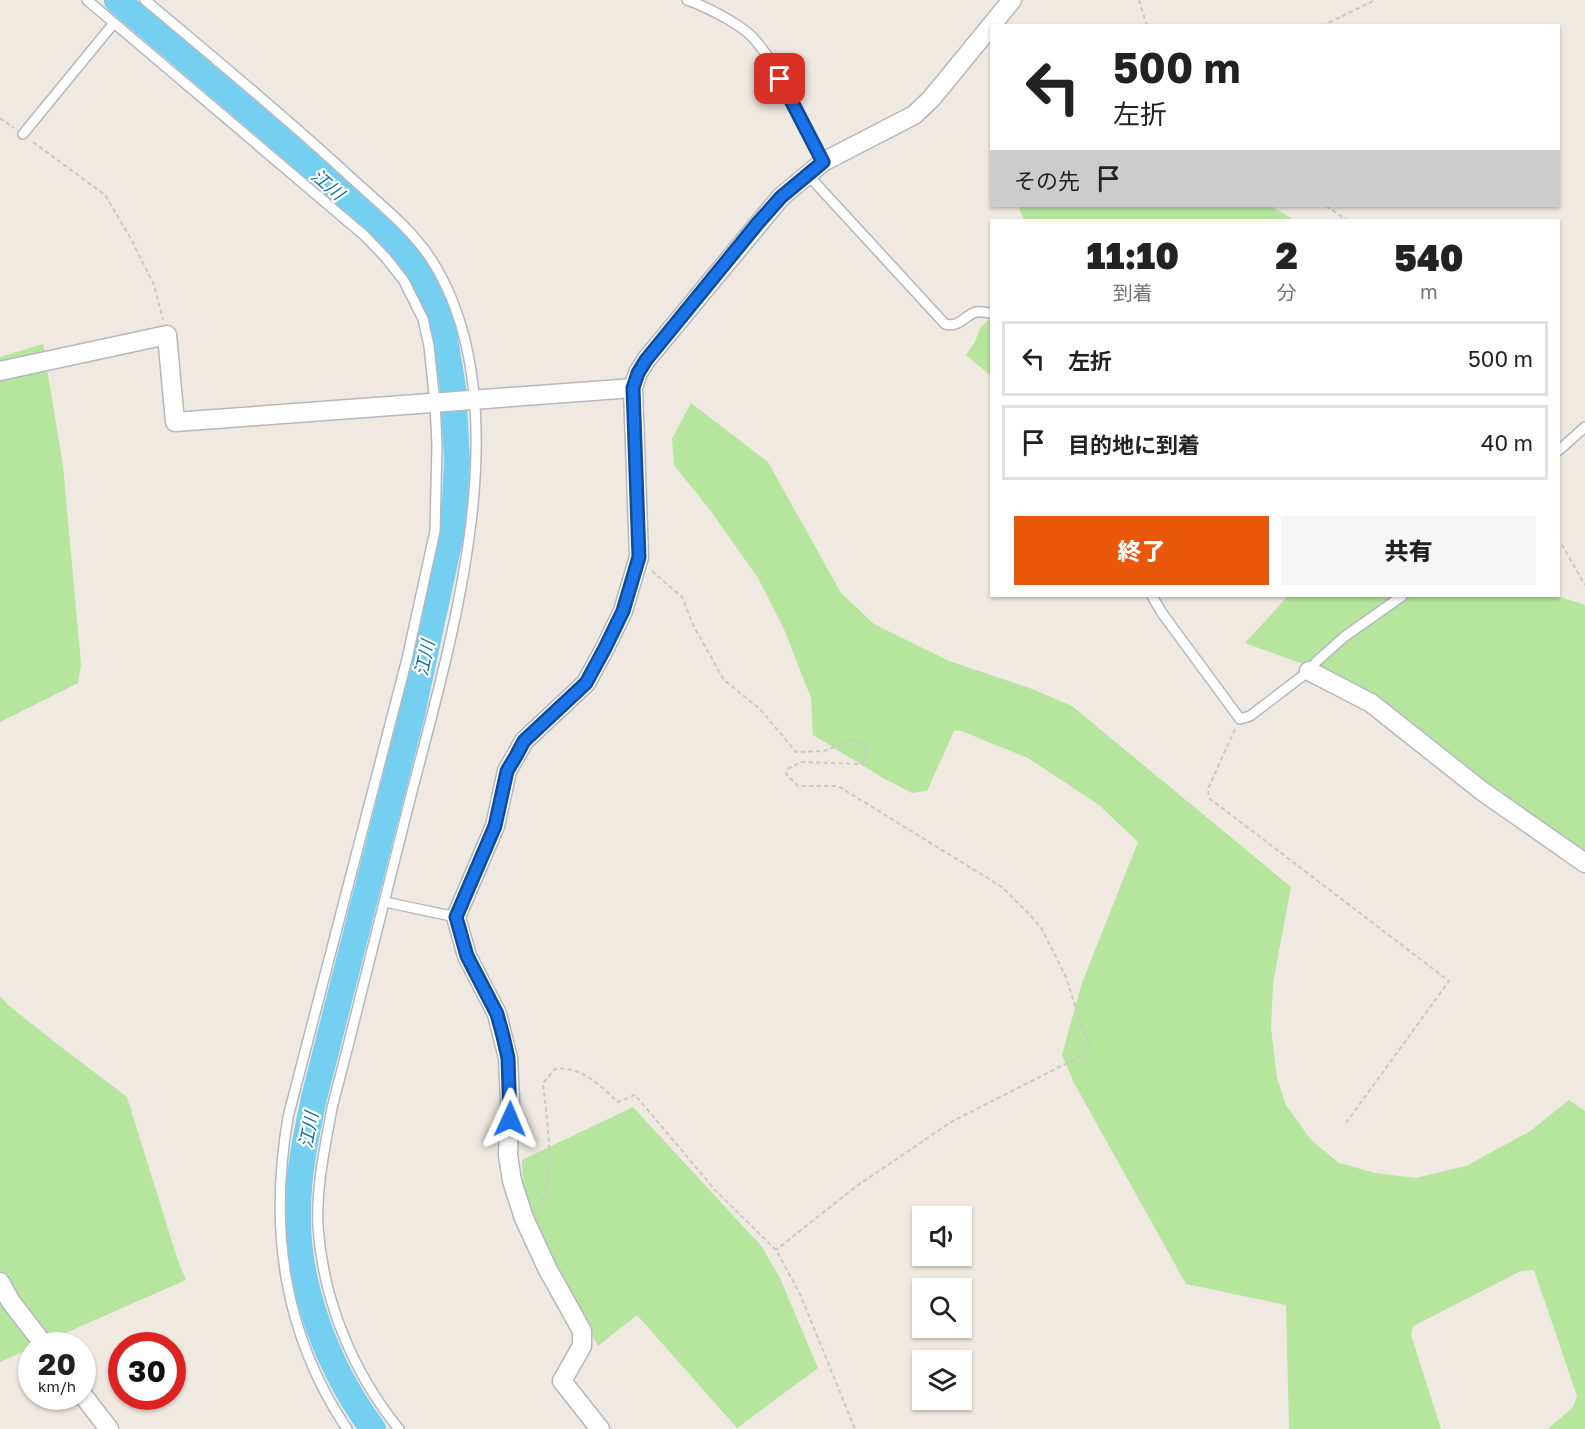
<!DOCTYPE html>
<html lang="ja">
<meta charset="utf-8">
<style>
body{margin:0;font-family:"Golos Text","Noto Sans JP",sans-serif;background:#f6f6f6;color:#222;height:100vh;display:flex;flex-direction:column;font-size:22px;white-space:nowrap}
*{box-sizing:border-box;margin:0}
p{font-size:20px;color:#767676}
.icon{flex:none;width:33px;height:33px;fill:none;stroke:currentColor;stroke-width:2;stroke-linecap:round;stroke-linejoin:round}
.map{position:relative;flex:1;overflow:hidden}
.drawer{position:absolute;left:990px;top:219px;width:570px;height:378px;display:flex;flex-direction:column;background:#fff;border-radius:0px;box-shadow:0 2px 4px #0004}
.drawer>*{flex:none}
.guide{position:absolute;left:990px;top:24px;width:570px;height:183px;border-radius:0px;box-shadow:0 2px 4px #0004;background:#fff;color:#222;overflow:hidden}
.controls{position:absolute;left:912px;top:1206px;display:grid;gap:12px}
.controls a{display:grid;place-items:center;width:60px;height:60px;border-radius:0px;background:#fff;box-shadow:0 2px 4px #0004;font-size:30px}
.speed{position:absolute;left:18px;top:1332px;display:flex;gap:12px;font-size:30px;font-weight:700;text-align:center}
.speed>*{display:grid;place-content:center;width:78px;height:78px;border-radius:50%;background:#fff;box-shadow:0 2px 4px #0004;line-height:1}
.speed small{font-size:15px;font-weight:400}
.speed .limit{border:9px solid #d22;background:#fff;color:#111}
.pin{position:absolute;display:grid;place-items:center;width:51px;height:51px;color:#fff;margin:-26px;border-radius:12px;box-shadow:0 3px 9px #0006}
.me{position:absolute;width:66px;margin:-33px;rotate:1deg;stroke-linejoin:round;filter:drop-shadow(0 0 4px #0008)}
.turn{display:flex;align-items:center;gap:21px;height:126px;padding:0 24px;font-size:27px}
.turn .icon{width:78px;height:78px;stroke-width:2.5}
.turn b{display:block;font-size:42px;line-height:51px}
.then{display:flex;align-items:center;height:57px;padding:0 24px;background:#0003;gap:12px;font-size:22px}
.eta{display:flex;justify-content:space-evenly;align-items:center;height:102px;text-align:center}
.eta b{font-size:36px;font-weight:800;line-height:42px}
.button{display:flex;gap:12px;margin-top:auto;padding:12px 24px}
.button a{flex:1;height:69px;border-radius:0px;background:#ea580c;color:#fff;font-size:24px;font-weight:800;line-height:69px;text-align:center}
.button a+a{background:#f6f6f6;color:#222}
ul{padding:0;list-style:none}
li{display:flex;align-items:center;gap:18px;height:75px;margin:0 12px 9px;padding:0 12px;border:3px solid #e0e0e0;border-radius:0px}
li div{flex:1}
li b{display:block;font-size:22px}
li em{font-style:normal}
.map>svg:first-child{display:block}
</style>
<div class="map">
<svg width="1585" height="1429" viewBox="0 0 1585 1429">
<rect width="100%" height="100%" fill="#efe9e1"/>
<g fill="#b6e59e">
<polygon points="1018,206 1271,206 1294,220 1024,220"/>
<polygon points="991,318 991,376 966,355 975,342 980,328"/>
<polygon points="43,344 63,466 81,664 78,683 0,722 0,357"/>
<polygon points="691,403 768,462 841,593 874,624 949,661 1032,689 1072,706 1291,887 1273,983 1271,1028 1277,1078 1286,1105 1311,1140 1339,1163 1375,1173 1416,1178 1466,1166 1529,1132 1569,1100 1585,1111 1585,1429 1548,1429 1573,1407 1577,1396 1534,1270 1521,1271 1413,1326 1411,1335 1441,1429 1289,1429 1286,1305 1186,1284 1074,1083 1062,1055 1082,983 1138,842 1099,805 1028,758 959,730 954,731 927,791 912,793 883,778 813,735 811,698 784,629 758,578 710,510 674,465 672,439"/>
<polygon points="1288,596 1557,596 1585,605 1585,854 1319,670 1245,643"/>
<polygon points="0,996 8,1005 61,1047 127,1097 178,1261 186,1280 38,1345 32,1346 31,1348 0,1362"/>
<polygon points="633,1107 762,1247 779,1276 818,1368 737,1428 637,1315 598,1346 551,1260 523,1186 522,1160"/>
</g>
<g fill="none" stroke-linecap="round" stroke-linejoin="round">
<path stroke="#75cff0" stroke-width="26" d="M117 0 286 144 404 251 424 282 435 304 444 332 453 388 457 460 455 500 451 534 412 714 314 1098C306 1136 298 1173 298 1211 296 1286 329 1370 373 1429"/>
<g stroke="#b4b7c1" stroke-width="12">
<g id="service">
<path d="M87 0 365 236 386 258 404 281 423 319 429 346 435 403 437 445 435 531 407 659 288 1117C269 1229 283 1333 347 1429"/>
<path d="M145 0C213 57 281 113 346 173 375 200 409 226 431 259 526 407 448 650 408 807 383 908 358 1008 332 1108 325 1147 316 1187 318 1227 323 1300 353 1373 399 1429"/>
<path d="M687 0C705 6 743 25 755 40 783 72 803 124 823 162"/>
<polyline points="23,134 114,23"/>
<path d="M808 175 945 324C959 328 964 316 976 312 981 311 987 313 992 313"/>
<polyline points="1558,451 1585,427"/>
<polyline points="1152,596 1162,613 1240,719 1250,716 1309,671 1317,661 1344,637 1402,596"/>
<polyline points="385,902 456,917"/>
</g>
</g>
<g stroke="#b4b7c1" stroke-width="21">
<g id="minor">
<polyline points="0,371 167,335 175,422 633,388"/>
<polyline points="1309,671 1371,703 1482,791 1585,863"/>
<polyline points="0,1282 11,1302 45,1346"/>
<polyline points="82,1394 109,1429"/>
<polyline points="600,1429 562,1381 582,1346 582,1331 547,1268 524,1218 512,1181 508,1155 510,1100 508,1058 497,1014 467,956 456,917 495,826 507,771 524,741 586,683 605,648 623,611 639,557 633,388 638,373 646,360 781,197 823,162 914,115 931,99 1012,0"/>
</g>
</g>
<g stroke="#c9c9c9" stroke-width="2" stroke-dasharray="4.5 3" stroke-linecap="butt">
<polyline points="1139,0 1147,26"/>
<polyline points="1322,26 1375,0"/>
<polyline points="0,118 14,128"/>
<polyline points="33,142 105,195 130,237 154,285 163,320"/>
<polyline points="1326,206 1347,220"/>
<polyline points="1558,538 1585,585"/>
<polyline points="652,571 682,597 694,627 724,680 760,709 796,752 824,751 853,740 865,746 866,757 863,762 858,764 801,762 789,768 786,774 798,786 838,786 1002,887 1030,915 1042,929 1066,977 1080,1021 1090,1046 1083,1055 951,1122 854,1188 776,1250"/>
<polyline points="1235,729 1208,789 1209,798 1449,981 1346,1123"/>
<path d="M538 1207C558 1185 546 1113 543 1083L555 1069C580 1065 601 1086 618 1102L635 1095 716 1191 776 1250 800 1294 855 1429"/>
</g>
<use href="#service" stroke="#fff" stroke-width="9"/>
<use href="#minor" stroke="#fff" stroke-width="18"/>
</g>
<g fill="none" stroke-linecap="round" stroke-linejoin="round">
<g stroke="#114b97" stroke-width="15">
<polyline id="route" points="510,1119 508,1058 503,1036 497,1014 467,956 456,917 495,826 507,771 516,756 524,741 586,683 605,648 623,611 639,557 633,388 638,373 646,360 758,223 781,197 823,162 780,79"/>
</g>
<use href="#route" stroke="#1a73e8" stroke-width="10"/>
</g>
<g text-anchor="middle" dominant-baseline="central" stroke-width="4.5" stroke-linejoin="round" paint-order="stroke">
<g font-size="18" font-style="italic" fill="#0d6fa3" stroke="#fff">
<text transform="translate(328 184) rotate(41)">江川</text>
<text transform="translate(424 658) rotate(-78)">江川</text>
<text transform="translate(308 1130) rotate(-79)">江川</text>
</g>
</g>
</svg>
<div class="controls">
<a><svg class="icon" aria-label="sound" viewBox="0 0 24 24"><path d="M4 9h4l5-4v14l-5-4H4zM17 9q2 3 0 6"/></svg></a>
<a><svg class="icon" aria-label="search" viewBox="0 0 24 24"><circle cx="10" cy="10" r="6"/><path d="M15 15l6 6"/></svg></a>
<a><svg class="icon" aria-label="layers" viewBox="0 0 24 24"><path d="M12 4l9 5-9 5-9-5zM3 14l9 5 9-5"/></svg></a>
</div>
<div class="speed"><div>20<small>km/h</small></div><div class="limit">30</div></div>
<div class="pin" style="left:780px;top:79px;background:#d93025"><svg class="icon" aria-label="arrive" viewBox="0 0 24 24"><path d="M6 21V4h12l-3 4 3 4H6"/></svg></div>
<svg class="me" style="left:510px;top:1119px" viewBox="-20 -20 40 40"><path d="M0-17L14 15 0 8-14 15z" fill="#1a73e8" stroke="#fff" stroke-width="4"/></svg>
<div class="guide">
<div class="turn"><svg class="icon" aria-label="left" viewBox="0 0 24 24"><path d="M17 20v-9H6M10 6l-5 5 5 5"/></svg><div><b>500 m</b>左折</div></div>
<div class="then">その先<svg class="icon" aria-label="arrive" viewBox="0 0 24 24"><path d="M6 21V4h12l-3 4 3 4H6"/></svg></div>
</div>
<section class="drawer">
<div class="eta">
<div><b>11:10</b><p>到着</p></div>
<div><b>2</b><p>分</p></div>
<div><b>540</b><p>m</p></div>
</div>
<ul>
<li><svg class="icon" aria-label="left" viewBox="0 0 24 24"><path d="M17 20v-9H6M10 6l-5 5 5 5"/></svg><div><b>左折</b></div><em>500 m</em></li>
<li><svg class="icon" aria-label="arrive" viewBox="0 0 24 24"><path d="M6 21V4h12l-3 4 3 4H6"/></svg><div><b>目的地に到着</b></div><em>40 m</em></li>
</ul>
<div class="button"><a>終了</a><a>共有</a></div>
</section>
</div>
